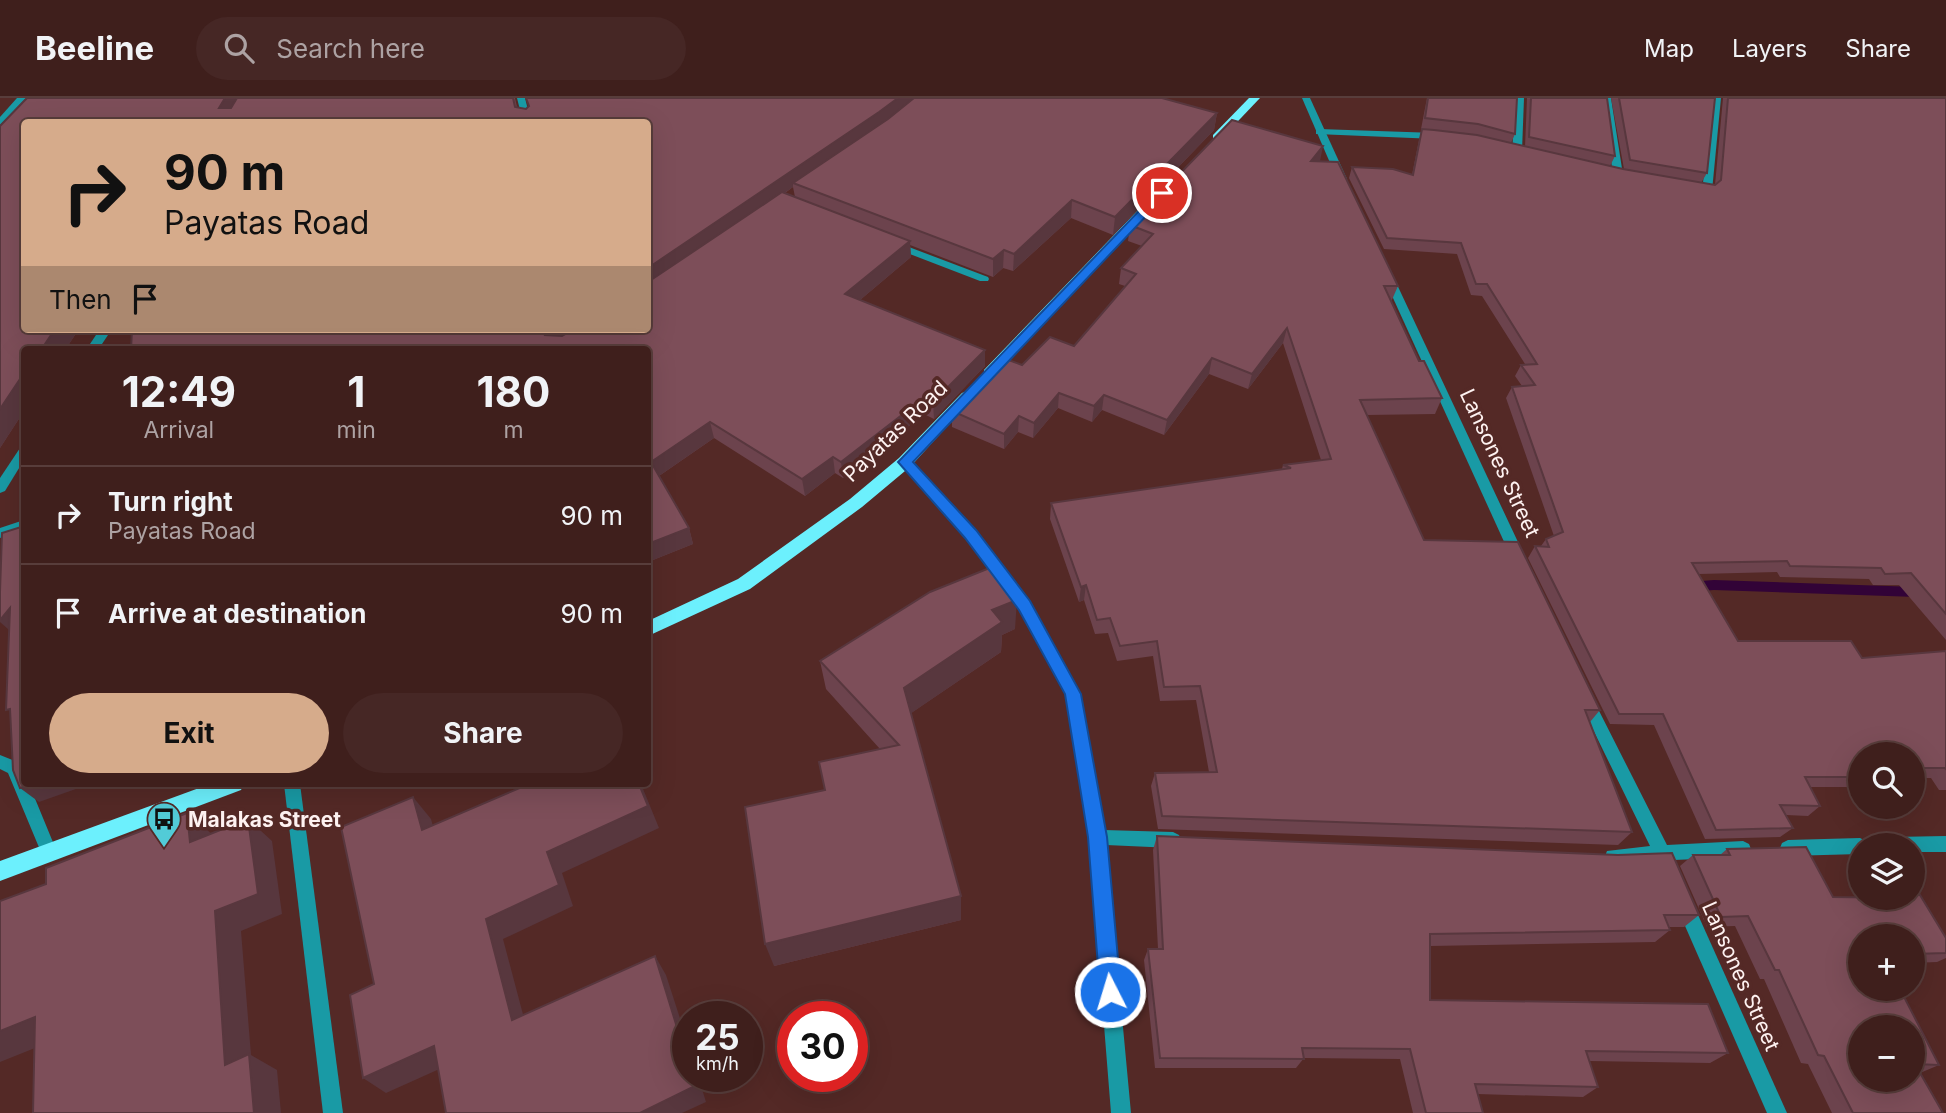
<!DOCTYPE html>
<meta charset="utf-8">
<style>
body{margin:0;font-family:Inter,sans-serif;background:#462725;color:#f1f3f6;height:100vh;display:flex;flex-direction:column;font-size:26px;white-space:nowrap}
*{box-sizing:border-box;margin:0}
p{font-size:23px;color:#ada2a3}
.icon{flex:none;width:38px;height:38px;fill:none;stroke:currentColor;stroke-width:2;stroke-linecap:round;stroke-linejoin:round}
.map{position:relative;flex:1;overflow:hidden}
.details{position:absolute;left:21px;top:248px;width:630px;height:441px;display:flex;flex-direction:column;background:#3f1f1c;border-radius:7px;box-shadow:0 7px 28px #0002,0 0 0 2px #583d3b}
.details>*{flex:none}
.hud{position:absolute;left:21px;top:21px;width:630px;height:214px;border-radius:7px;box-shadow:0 7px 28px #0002,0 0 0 2px #583d3b;background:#d6ab8b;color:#111;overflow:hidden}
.controls{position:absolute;left:1848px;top:644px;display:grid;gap:14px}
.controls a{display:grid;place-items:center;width:77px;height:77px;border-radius:50%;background:#3f1f1c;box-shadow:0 7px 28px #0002,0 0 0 2px #583d3b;font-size:35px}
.speed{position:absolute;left:672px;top:903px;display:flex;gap:14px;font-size:35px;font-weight:700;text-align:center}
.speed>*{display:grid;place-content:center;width:91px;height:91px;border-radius:50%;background:#3f1f1c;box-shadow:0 7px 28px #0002,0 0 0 2px #583d3b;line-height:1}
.speed small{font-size:18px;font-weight:400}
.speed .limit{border:10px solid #d22;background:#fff;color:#111}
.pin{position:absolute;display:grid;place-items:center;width:60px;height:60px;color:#fff;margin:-30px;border:4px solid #fff;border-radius:50%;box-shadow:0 2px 7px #0007}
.me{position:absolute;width:77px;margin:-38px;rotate:355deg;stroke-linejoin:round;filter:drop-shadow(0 0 5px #0008)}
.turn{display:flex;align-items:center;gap:24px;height:147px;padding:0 28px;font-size:32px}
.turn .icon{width:91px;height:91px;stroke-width:2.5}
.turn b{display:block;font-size:49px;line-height:60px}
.then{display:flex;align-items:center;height:66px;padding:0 28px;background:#0003;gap:14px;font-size:26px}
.eta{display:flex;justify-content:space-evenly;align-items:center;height:119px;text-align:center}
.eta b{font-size:42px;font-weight:700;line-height:49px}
.button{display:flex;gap:14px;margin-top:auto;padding:14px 28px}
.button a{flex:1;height:80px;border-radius:42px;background:#d6ab8b;color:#111;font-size:28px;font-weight:700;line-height:80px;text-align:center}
.button a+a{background:#462725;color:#f1f3f6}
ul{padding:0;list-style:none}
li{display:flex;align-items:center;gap:21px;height:98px;padding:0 28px;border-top:2px solid #583d3b}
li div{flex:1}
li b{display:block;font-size:26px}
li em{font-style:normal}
header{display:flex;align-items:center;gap:42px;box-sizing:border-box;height:98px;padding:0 35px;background:#3f1f1c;border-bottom:2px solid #583d3b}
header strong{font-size:33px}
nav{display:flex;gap:38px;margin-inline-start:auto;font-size:24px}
.search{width:490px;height:63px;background:#462725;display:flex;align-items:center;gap:18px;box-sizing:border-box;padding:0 24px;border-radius:38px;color:#ada2a3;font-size:26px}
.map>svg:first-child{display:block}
</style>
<header>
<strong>Beeline</strong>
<div class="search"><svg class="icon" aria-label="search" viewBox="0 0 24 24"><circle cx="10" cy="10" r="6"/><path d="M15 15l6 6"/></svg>Search here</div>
<nav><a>Map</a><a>Layers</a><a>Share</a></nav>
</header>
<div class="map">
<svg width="1946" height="1015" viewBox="0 0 1946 1015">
<rect width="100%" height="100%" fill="#542926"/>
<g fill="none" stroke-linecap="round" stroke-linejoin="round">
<polygon fill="#320337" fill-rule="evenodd" points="1714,482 1946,490 1946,500 1714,492 1689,494 1682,489 1689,484"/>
<g fill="#199aa5" fill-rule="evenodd">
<polygon points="893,143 988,179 989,181 988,183 980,183 889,148 888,146"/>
<polygon points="0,657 20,665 24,676 24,686 29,686 57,754 55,759 49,762 43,759 8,675 0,671"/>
</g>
<g fill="#199aa5" fill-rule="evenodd">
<polygon points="1516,0 1524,0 1522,53 1517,56 1512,53"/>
<polygon points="1603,0 1611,0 1623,77 1618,80 1613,77"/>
<polygon points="1319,31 1436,35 1441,38 1436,41 1316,36 1316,32"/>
</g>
<g fill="#199aa5" fill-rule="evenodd">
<polygon points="17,0 26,0 0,27 0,19"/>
<polygon points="517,0 525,0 531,24 523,24"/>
<polygon points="1302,0 1310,0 1347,81 1345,83 1337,81"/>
<polygon points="1713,0 1721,0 1712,93 1707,96 1702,93"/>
<polygon points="1388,175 1393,178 1525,459 1523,463 1518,464 1511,459 1383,178"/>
<polygon points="100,231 112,231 98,252 86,252"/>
<polygon points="24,349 24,362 5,393 0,395 0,380 20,350"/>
<polygon points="905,360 909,361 976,433 1030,504 1078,592 1104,732 1173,734 1179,737 1181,742 1179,747 1173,750 1106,747 1131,1015 1111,1015 1089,739 1066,596 1020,512 966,439 901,367 899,364 901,361"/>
<polygon points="24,422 24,432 0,440 0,430"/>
<polygon points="1587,597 1592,599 1667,747 1743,743 1749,746 1751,751 1749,756 1743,759 1674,762 1679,773 1677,779 1671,781 1665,779 1658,763 1613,766 1607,763 1605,758 1607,753 1650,748 1579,603 1582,599"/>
<polygon points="284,686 300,686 343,1015 323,1015"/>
<polygon points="1946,738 1946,754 1913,754 1913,747 1885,747 1887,742 1893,739"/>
<polygon points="1860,740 1866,743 1868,747 1860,747 1860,756 1788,758 1782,755 1780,750 1782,745 1788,742"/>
<polygon points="1684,797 1690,799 1787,1015 1767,1015 1675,805 1678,799"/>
</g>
<g fill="#6cf0fd" fill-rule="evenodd">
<polygon points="1249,0 1260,0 1221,41 1213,41 1213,37"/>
<polygon points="1142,108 1152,111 994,278 984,278 984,272"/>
<polygon points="967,293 974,298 972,301 911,368 862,409 750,491 648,538 648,523 738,481 850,401 899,360 962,295"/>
<polygon points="210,686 244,686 241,692 0,783 0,763"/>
</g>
</g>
<g fill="#6c434d" fill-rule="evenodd">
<path d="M27 0H515L517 9 526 11 529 8 526 0H1162L1217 15 1214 32 1113 137 1071 120 1013 173 1003 170 993 179 910 147 911 159 860 202 985 252V268L934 321 924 316 843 380 835 375 805 398 714 340 659 378 689 430 693 446 648 464V252H131L132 231H648V24H24V231H79L65 252H24V313L0 350V28ZM793 89 795 99 785 95Z"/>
<polygon points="1427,0 1517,0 1515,36 1511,45 1525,49 1527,0 1607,0 1615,58 1610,68 1624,71 1611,0 1715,0 1707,75 1701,85 1715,87 1723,0 1946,0 1946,542 1899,487 1873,487 1869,481 1780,479 1777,474 1699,476 1738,543 1862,560 1946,553 1946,692 1939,692 1931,680 1913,680 1913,656 1860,656 1860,681 1851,689 1810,689 1820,708 1808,718 1786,717 1793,730 1780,739 1705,741 1654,627 1610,626 1528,460 1535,448 1541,448 1546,441 1554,438 1506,300 1512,289 1522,288 1515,278 1521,267 1525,266 1482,198 1471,197 1457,156 1384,151 1349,80 1352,69 1412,77 1419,42 1422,31 1421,31"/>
<polygon points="1319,63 1398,188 1391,204 1419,263 1442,300 1435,316 1367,317 1424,442 1600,612 1590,624 1632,734 1618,747 1158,731 1151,688 1155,675 1209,674 1196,602 1160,603 1153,558 1117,563 1108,535 1095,536 1084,502 1079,504 1050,421 1051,405 1282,371 1283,367 1321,362 1283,245 1248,291 1209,276 1164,337 1102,312 1092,324 1058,310 1033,340 1018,334 1004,351 952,329 952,313 1022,267 1074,248 1125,188 1119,186 1121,170 1142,148 1128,143 1130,127"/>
<polygon points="1015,531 1002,537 1001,554 911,615 961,798 961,822 774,868 825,692 880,651 826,591 820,563"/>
<polygon points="1157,738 1699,817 1684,829 1669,829 1670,832 1655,844 1430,848 1430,902 1728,955 1710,965 1589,963 1598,989 1583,999 1477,996 1483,1015 1413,1015 1400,961 1304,960 1296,970 1155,970 1144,862 1148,851 1158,851 1153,752"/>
<polygon points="1727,751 1833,799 1946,840 1946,860 1937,864 1913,865 1913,838 1860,838 1939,967 1920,975 1943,1015 1832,1015 1808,966 1801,965 1764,881 1760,881 1735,828 1707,829 1680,768 1693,757 1720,757"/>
</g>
<g fill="#58373e">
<polygon points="225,0 242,0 228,24 219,10"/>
<polygon points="898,0 918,0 880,30 793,85 793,89 648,189 648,170"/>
<polygon points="1217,15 1214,32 1113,137 1115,119"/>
<polygon points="1323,48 1320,63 1307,78 1311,63"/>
<polygon points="1072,102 1071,120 1013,173 1014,156"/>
<polygon points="910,143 911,159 847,213 845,196"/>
<polygon points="1004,152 1003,170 993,179 993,161"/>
<polygon points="1287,230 1283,245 1248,291 1252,276"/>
<polygon points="55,231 79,231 65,252 41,252"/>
<polygon points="550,231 584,231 552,250 545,237 546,233"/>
<polygon points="985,252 985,268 934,321 933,304"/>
<polygon points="1212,260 1209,276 1164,337 1167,322"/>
<polygon points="24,275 24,313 0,350 0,311"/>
<polygon points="1059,295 1058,310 1033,340 1034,325"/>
<polygon points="1104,297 1102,312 1092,324 1094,308"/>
<polygon points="924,300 924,316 843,380 841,364"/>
<polygon points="1019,318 1018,334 1004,351 1004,336"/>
<polygon points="710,324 714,340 656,380 651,364"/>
<polygon points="833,359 835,375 805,398 802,381"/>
<polygon points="689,430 693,446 648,464 648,446"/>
<polygon points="1086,487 1084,502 1079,504 1081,489"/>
<polygon points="1017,502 1015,531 1002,537 1001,554 907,618 904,590 992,512"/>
<polygon points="10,510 17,539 0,524 0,522"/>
<polygon points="32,686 90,686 39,704 20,690"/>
<polygon points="639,686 641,686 659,730 562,775 573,808 503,841 529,939 512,922 486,821 547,754"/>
<polygon points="413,699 431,721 440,754 422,732"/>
<polygon points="187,715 213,737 190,744"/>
<polygon points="248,721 272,743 282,816 241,833 251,957 277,972 281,1015 254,1015 225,967 215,813"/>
<polygon points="961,798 961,822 774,868 765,846"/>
<polygon points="655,858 666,877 688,945 688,965"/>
<polygon points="35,919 70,936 0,964 0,933"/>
<polygon points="434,948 455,964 386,995 363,980"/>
<polygon points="692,978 698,978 706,1004 682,1015 640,1015"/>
</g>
<g fill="#7d4e59" stroke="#58373e" stroke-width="2" fill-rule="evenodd">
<polygon points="27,0 225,0 219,10 231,10 237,0 513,0 515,9 526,11 529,8 526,0 898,0 879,14 648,170 648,24 24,24 24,231 55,231 41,252 24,252 24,275 0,311 0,28"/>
<polygon points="914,0 1162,0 1217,15 1115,119 1072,102 1014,156 1004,152 993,161 793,85 888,21"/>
<polygon points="1428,0 1517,0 1515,36 1478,26 1425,20"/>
<polygon points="1531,0 1607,0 1615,58 1529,39"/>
<polygon points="1619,0 1715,0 1707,75 1630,62"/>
<polygon points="1728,0 1946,0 1946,516 1911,475 1885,476 1881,470 1790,468 1787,463 1692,465 1738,543 1851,543 1862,560 1946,553 1946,671 1945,670 1913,670 1913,656 1860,656 1860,670 1858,670 1860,673 1860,679 1805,679 1820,708 1780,707 1793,730 1716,732 1663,616 1619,616 1535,448 1549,449 1546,441 1563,434 1512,289 1535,287 1521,267 1537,266 1487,186 1476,186 1461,145 1387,140 1352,69 1393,71 1413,77 1422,31 1434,32 1477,37 1623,71 1715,87 1721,82"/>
<polygon points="1232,22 1323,48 1311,63 1338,64 1398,188 1384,188 1419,263 1424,263 1442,300 1360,302 1424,442 1518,444 1600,612 1585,612 1632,734 1162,718 1155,675 1217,674 1200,588 1164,589 1157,543 1120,548 1110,520 1097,522 1086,487 1081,489 1051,405 1291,370 1283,367 1331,361 1287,230 1252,276 1212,260 1167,322 1104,297 1094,308 1059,295 1034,325 1019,318 1004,336 952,313 1003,260 1022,267 1050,239 1074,248 1136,176 1121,170 1153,136 1130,127"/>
<polygon points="782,94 910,143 845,196 985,252 933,304 924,300 841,364 833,359 802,381 710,324 651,364 689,430 648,446 648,252 131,252 132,231 550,231 546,233 545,237 562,238 574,231 648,231 648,184"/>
<polygon points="24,428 24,686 32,686 20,690 13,672 10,611 6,612 10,510 0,522 0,494 2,435"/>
<polygon points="992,469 1017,502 992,512 1002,524 904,590 961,798 765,846 745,709 825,692 819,664 899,647 820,563 930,494"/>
<polygon points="529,686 639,686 648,708 547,754 559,787 486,821 512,922 655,858 688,965 688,978 692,978 695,988 640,1015 446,1015 434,948 363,980 350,897 374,886 341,729 413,699 422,732"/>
<polygon points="187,715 190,744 248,721 258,796 215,813 225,967 249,956 254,1015 33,1015 35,919 0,933 0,803 46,786 46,770"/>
<polygon points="1157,738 1618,757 1672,755 1699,817 1664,817 1670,832 1430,836 1430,902 1708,906 1728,955 1586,953 1598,989 1475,986 1483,1015 1426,1015 1410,951 1302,950 1304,961 1160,960 1148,851 1163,851"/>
<path d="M1806 749 1833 799 1913 800V797H1920L1946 840V855L1913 856V838H1860V891H1900L1939 967 1915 966 1943 1015H1853L1824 958 1818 957 1779 872H1775L1748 818 1721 819 1693 757H1730L1727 751ZM1860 929H1913V982H1860Z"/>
</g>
<polygon fill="#1a73e8" stroke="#114b97" stroke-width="2" points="1158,93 1168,95 913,364 976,432 1030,503 1081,596 1107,739 1121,894 1118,902 1110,905 1103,902 1100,894 1088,739 1065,596 1019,512 965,440 898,364"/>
<defs>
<g id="bus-pin" transform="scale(1.75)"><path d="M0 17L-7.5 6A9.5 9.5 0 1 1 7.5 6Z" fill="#52cbd7" stroke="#542926"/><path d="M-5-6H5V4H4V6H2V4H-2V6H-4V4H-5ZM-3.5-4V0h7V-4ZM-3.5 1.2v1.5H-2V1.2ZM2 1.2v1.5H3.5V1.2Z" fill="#111"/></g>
</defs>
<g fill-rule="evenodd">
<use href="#bus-pin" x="164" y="721"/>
</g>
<g text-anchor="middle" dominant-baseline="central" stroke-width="7" stroke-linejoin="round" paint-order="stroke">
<g font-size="21" fill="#fef2f1" stroke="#542926">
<text transform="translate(895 333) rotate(-44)">Payatas Road</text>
<text transform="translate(1500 365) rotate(65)">Lansones Street</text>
<text transform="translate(1741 878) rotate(66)">Lansones Street</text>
</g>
<g font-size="21" font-weight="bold" fill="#fef2f1" stroke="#542926" text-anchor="start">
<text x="188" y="721">Malakas Street</text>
</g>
</g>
</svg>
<div class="controls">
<a><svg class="icon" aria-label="search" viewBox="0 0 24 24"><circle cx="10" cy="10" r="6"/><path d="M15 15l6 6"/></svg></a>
<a><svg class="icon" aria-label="layers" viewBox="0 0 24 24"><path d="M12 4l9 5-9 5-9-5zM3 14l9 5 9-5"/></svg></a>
<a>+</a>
<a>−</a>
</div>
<div class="speed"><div>25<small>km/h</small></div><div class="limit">30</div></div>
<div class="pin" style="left:1162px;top:95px;background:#d93025"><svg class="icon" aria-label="arrive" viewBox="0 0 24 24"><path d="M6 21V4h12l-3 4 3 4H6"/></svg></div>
<svg class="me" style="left:1110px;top:894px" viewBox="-20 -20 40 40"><circle r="17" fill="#1a73e8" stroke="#fff" stroke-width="3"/><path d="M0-11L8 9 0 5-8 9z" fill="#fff"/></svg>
<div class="hud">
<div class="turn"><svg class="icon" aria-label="right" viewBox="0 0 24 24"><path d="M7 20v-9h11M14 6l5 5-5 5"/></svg><div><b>90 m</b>Payatas Road</div></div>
<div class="then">Then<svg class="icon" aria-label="arrive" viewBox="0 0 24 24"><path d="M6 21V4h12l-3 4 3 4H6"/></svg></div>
</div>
<section class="details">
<div class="eta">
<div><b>12:49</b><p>Arrival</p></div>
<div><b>1</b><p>min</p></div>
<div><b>180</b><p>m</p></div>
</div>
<ul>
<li><svg class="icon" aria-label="right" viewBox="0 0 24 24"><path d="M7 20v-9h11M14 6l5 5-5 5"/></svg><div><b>Turn right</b><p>Payatas Road</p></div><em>90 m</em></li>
<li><svg class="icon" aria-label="arrive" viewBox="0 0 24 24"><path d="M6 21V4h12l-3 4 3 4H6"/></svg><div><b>Arrive at destination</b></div><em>90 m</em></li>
</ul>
<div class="button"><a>Exit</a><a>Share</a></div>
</section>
</div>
